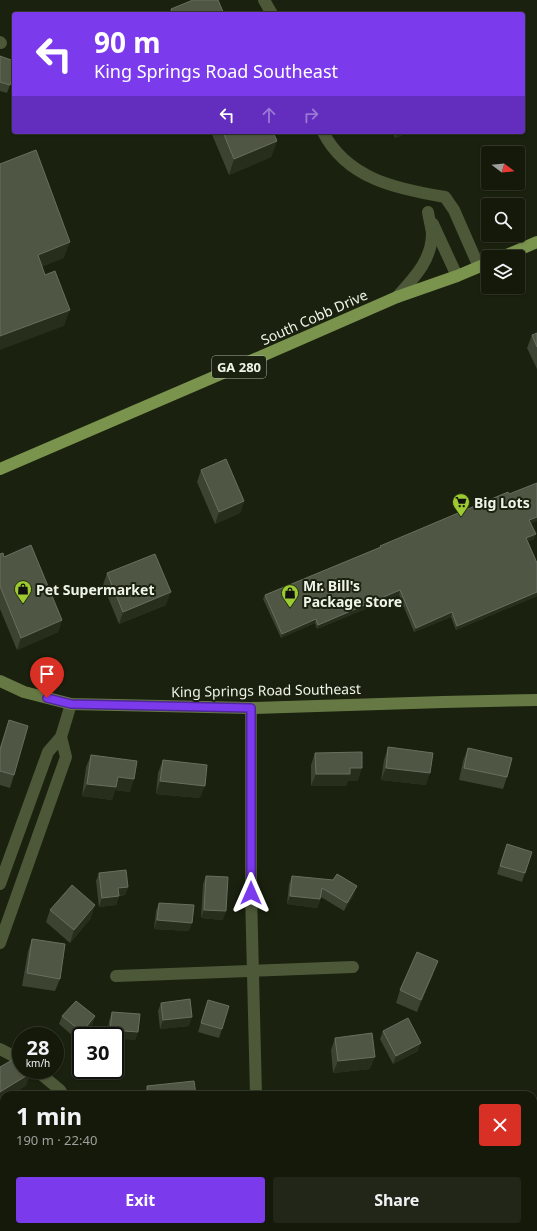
<!DOCTYPE html>
<meta charset="utf-8">
<style>
body{margin:0;font-family:"Noto Sans",sans-serif;background:#212618;color:#f1f3f6;height:100vh;display:flex;flex-direction:column;font-size:15px;white-space:nowrap}
*{box-sizing:border-box;margin:0}
p{font-size:13px;color:#9da09c}
.icon{flex:none;width:22px;height:22px;fill:none;stroke:currentColor;stroke-width:2;stroke-linecap:round;stroke-linejoin:round}
.map{position:relative;flex:1;overflow:hidden}
.details{position:absolute;left:0px;top:1091px;width:537px;height:140px;display:flex;flex-direction:column;background:#14190a;border-radius:12px 12px 0 0;box-shadow:0 1px 3px #0004,0 0 0 1px #33382b}
.details>*{flex:none}
.banner{position:absolute;left:12px;top:12px;width:513px;height:122px;border-radius:4px;box-shadow:0 1px 3px #0004,0 0 0 1px #33382b;background:#7c3aed;color:#fff;overflow:hidden}
.needle{width:26px;rotate:106deg}
.buttons{position:absolute;left:481px;top:146px;display:grid;gap:8px}
.buttons a{display:grid;place-items:center;width:44px;height:44px;border-radius:4px;background:#14190a;box-shadow:0 1px 3px #0004,0 0 0 1px #33382b;font-size:20px}
.speed{position:absolute;left:12px;top:1027px;display:flex;gap:8px;font-size:20px;font-weight:700;text-align:center}
.speed>*{display:grid;place-content:center;width:52px;height:52px;border-radius:50%;background:#14190a;box-shadow:0 1px 3px #0004,0 0 0 1px #33382b;line-height:1}
.speed small{font-size:10px;font-weight:400}
.speed .limit{border:2px solid #111;border-radius:6px;background:#fff;color:#111}
.pin{position:absolute;display:grid;place-items:center;width:34px;height:34px;color:#fff;margin:-41px -17px;border-radius:50% 50% 50% 0;rotate:-45deg;box-shadow:0 0 4px #0007}
.pin .icon{rotate:45deg}
.me{position:absolute;width:44px;margin:-22px;rotate:0deg;stroke-linejoin:round;filter:drop-shadow(0 0 3px #0008)}
.turn{display:flex;align-items:center;gap:14px;height:84px;padding:0 16px;font-size:18px}
.turn .icon{width:52px;height:52px;stroke-width:2.5}
.turn b{display:block;font-size:28px;line-height:34px}
.lanes{display:flex;align-items:center;height:38px;padding:0 16px;background:#0003;justify-content:center;gap:20px;direction:ltr}
.lanes .off{opacity:.35}
.round{display:grid;place-items:center;flex:none;width:42px;height:42px;border-radius:4px;background:#212618}
.summary{display:flex;align-items:center;justify-content:space-between;height:68px;padding:0 16px}
h1{font-size:24px;font-weight:700;line-height:30px}
.button{display:flex;gap:8px;margin-top:auto;padding:8px 16px}
.button a{flex:1;height:46px;border-radius:4px;background:#7c3aed;color:#fff;font-size:16px;font-weight:700;line-height:46px;text-align:center}
.button a+a{background:#212618;color:#f1f3f6}
.map>svg:first-child{display:block}
</style>
<div class="map">
<svg width="537" height="1231" viewBox="0 0 537 1231">
<rect width="100%" height="100%" fill="#1a210e"/>
<g fill="none" stroke-linecap="round" stroke-linejoin="round">
<g stroke="#4c5838" stroke-width="12">
<polyline points="264,0 272,14"/>
<polyline points="0,42 1,43"/>
<path d="M323 132C347 179 397 189 445 197L454 210 479 267"/>
<polyline points="433,224 457,276"/>
<path d="M397 297C414 278 432 260 432 233 431 226 429 219 428 212"/>
<polyline points="251,708 251,893 256,1095"/>
<polyline points="0,884 48,752 61,737 71,704"/>
<polyline points="0,943 66,757 61,737"/>
<polyline points="116,976 353,967"/>
<polyline points="0,1049 21,1060"/>
<polyline points="36,1070 60,1090 63,1095"/>
<polyline points="92,1231 93,1227"/>
<polyline points="257,1231 257,1227"/>
</g>
<polyline stroke="#667944" stroke-width="12" points="0,681 24,692 71,704 251,708 443,702 537,700"/>
<g stroke="#7a934d" stroke-width="12">
<polyline points="502,257 537,242"/>
<polyline points="0,469 223,373 397,297 457,276 488,263"/>
</g>
</g>
<g fill="#3c4331">
<polygon points="171,9 224,14 169,14"/>
<polygon points="0,56 14,74 7,93 0,91"/>
<polygon points="211,132 273,132 277,141 271,157 229,175"/>
<polygon points="393,132 410,132 395,138"/>
<polygon points="537,333 537,369 527,348 532,335"/>
<polygon points="201,470 244,501 240,513 215,524 197,482"/>
<polygon points="537,481 537,521 531,523 534,539 528,541 537,563 537,596 456,630 451,617 414,632 399,595 317,629 315,623 281,638 263,599 265,595 379,548 380,546 537,483"/>
<polygon points="0,554 4,557 62,620 58,632 17,650 0,609"/>
<polygon points="107,573 166,605 119,624 103,585"/>
<polygon points="9,720 14,775 10,788 0,785 0,747"/>
<polygon points="388,747 426,785 381,780 384,760"/>
<polygon points="468,748 507,777 503,789 459,780 463,761"/>
<polygon points="315,753 358,781 348,781 346,786 311,786 311,765"/>
<polygon points="91,755 130,792 115,790 112,800 82,796 86,767"/>
<polygon points="163,760 200,798 156,794 158,773"/>
<polygon points="507,844 525,873 522,882 497,874"/>
<polygon points="99,873 128,887 125,895 119,896 116,905 99,907 96,881"/>
<polygon points="206,876 223,920 201,918 203,884"/>
<polygon points="292,876 354,894 344,911 321,897 317,908 287,904 289,884"/>
<polygon points="159,903 189,931 154,929 156,911"/>
<polygon points="50,910 91,918 70,943 46,922"/>
<polygon points="32,939 60,979 55,991 22,986 28,951"/>
<polygon points="433,974 417,1012 396,1003 400,990"/>
<polygon points="208,1000 222,1029 219,1038 198,1032"/>
<polygon points="161,1003 189,1026 160,1029 158,1011"/>
<polygon points="112,1012 138,1032 135,1040 115,1036 107,1036 109,1021"/>
<polygon points="62,1016 95,1016 92,1025 83,1036 81,1036 79,1041 59,1024"/>
<polygon points="383,1031 418,1051 393,1064 380,1039"/>
<polygon points="335,1038 370,1069 333,1073 331,1050"/>
<polygon points="147,1086 196,1095 144,1095"/>
<rect x="204" y="1227" width="38" height="4"/>
</g>
<g fill="#272e1b">
<polygon points="397,132 410,132 395,138"/>
<polygon points="277,141 271,157 229,175 234,159"/>
<polygon points="70,242 64,258 32,271 38,255"/>
<polygon points="70,310 64,326 0,350 0,336"/>
<polygon points="244,501 240,513 215,524 219,512"/>
<polygon points="537,517 537,521 528,525 529,520"/>
<polygon points="536,534 534,539 525,543 526,538"/>
<polygon points="400,590 399,595 317,629 318,625"/>
<polygon points="171,592 166,605 119,624 123,612"/>
<polygon points="537,592 537,596 456,630 457,626"/>
<polygon points="452,612 451,617 414,632 416,628"/>
<polygon points="316,619 315,623 281,638 282,634"/>
<polygon points="62,620 58,632 17,650 21,638"/>
<polygon points="350,768 362,768 358,781 348,781 346,786 311,786 316,774"/>
<polygon points="386,768 430,773 426,785 381,780"/>
<polygon points="118,777 134,779 130,792 115,790 112,800 82,796 87,784"/>
<polygon points="160,781 205,786 200,798 156,794"/>
<polygon points="357,886 354,894 344,911 347,903"/>
<polygon points="128,887 125,895 115,896 118,888"/>
<polygon points="119,896 116,905 99,907 102,898"/>
<polygon points="290,896 320,899 317,908 287,904"/>
<polygon points="95,905 91,918 70,943 74,930"/>
<polygon points="204,910 226,911 223,920 201,918"/>
<polygon points="157,920 192,923 189,931 154,929"/>
<polygon points="438,961 433,974 417,1012 421,1000"/>
<polygon points="95,1016 92,1025 83,1036 81,1036 81,1038 79,1041 82,1032"/>
<polygon points="192,1017 189,1026 160,1029 163,1020"/>
<polygon points="110,1030 138,1032 135,1040 115,1039 115,1036 108,1036"/>
<polygon points="421,1043 418,1051 393,1064 396,1056"/>
<polygon points="375,1057 370,1069 333,1073 338,1061"/>
<polygon points="31,1073 26,1086 11,1095 4,1095 4,1099 0,1101 0,1092"/>
<polygon points="4,1176 4,1186 0,1188 0,1178"/>
<polygon points="208,1228 216,1228 215,1231 207,1231"/>
</g>
<g fill="#505644" stroke="#696f5e">
<polygon points="193,0 218,0 224,14 173,14 171,9"/>
<polygon points="0,56 14,61 14,74 10,85 0,82"/>
<polygon points="223,132 273,132 277,141 234,159"/>
<polygon points="36,150 70,242 38,255 45,275 55,271 70,310 0,336 0,164"/>
<polygon points="537,333 537,347 532,335"/>
<polygon points="226,459 244,501 219,512 201,470"/>
<polygon points="537,483 537,517 529,520 536,534 526,538 537,563 537,592 457,626 452,612 416,628 400,590 318,625 316,619 282,634 265,595 381,547 380,546 508,492 509,494"/>
<polygon points="31,545 62,620 21,638 0,586 0,554 3,553 4,557"/>
<polygon points="155,554 171,592 123,612 107,573"/>
<polygon points="9,720 28,726 14,775 0,771 0,750"/>
<polygon points="388,747 433,753 430,773 386,768"/>
<polygon points="468,748 512,758 507,777 464,768"/>
<polygon points="362,752 362,768 350,768 350,774 316,774 315,753"/>
<polygon points="91,755 137,761 134,779 118,777 116,787 87,784"/>
<polygon points="163,760 207,765 205,786 160,781"/>
<polygon points="507,844 532,852 525,873 500,866"/>
<polygon points="126,870 128,887 118,888 119,896 102,898 99,873"/>
<polygon points="337,874 357,886 347,903 322,888 320,899 290,896 292,876 333,880"/>
<polygon points="206,876 228,877 226,911 204,910"/>
<polygon points="72,885 95,905 74,930 50,910"/>
<polygon points="159,903 194,905 192,923 157,920"/>
<polygon points="32,939 65,944 60,979 27,973"/>
<polygon points="417,952 438,961 421,1000 400,990"/>
<polygon points="190,999 192,1017 163,1020 161,1003"/>
<polygon points="208,1000 229,1006 222,1029 201,1023"/>
<polygon points="76,1001 95,1016 82,1032 62,1016"/>
<polygon points="112,1012 140,1014 138,1032 110,1030"/>
<polygon points="408,1018 421,1043 396,1056 383,1031"/>
<polygon points="372,1033 375,1057 338,1061 335,1038"/>
<polygon points="21,1055 21,1070 29,1070 31,1073 0,1092 0,1067"/>
<polygon points="194,1081 196,1095 148,1095 147,1086"/>
<polygon points="0,1138 4,1146 4,1176 0,1178"/>
<polygon points="3,1189 4,1189 4,1227 13,1227 12,1231 0,1231 0,1198"/>
<polygon points="161,1227 168,1227 178,1231 159,1231"/>
<polygon points="208,1227 242,1227 242,1231 216,1231 216,1228 208,1228"/>
<polygon points="317,1227 341,1227 343,1228 342,1231 315,1231"/>
</g>
<g fill="none" stroke-linecap="round" stroke-linejoin="round">
<g stroke="#51269a" stroke-width="10">
<polyline id="route" points="47,698 71,704 251,708 251,893"/>
</g>
<use href="#route" stroke="#7c3aed" stroke-width="7"/>
</g>
<defs>
<g id="supermarket-pin" transform="scale(0.9)"><path d="M0 17L-7.5 6A9.5 9.5 0 1 1 7.5 6Z" fill="#9cca31" stroke="#1a210e"/><path d="M-6-5.5h2.5l.6 2H6L4.5 2H-2.5L-4.4-4H-6ZM-1.5 3.2a1.3 1.3 0 1 0 .1 0ZM3 3.2a1.3 1.3 0 1 0 .1 0Z" fill="#111"/></g>
<g id="shop-pin" transform="scale(0.9)"><path d="M0 17L-7.5 6A9.5 9.5 0 1 1 7.5 6Z" fill="#9cca31" stroke="#1a210e"/><path d="M-5-2.5h2.3a2.7 3.5 0 0 1 5.4 0H5L5.5 6h-11ZM-1.5-2.5h3a1.5 2.3 0 0 0-3 0Z" fill="#111"/></g>
</defs>
<g fill-rule="evenodd">
<use href="#supermarket-pin" x="461" y="502"/>
<use href="#shop-pin" x="23" y="589"/>
<use href="#shop-pin" x="290" y="593"/>
</g>
<g text-anchor="middle" dominant-baseline="central" stroke-width="4" stroke-linejoin="round" paint-order="stroke">
<rect fill="#1a210e" stroke="#afb5a7" stroke-width="1" x="212" y="356" width="54" height="22" rx="3"/>
<g font-size="13" font-weight="bold" fill="#eff4e8">
<text x="239" y="367">GA 280</text>
</g>
<g font-size="14" fill="#eff4e8" stroke="#1a210e">
<text transform="translate(314 317) rotate(-24)">South Cobb Drive</text>
<text transform="translate(266 690) rotate(-1)">King Springs Road Southeast</text>
</g>
<g font-size="14" font-weight="bold" fill="#eff4e8" stroke="#1a210e" text-anchor="start">
<text x="474" y="502">Big Lots</text>
<text x="303" y="585">Mr. Bill's<tspan x="303" dy="16">Package Store</tspan></text>
<text x="36" y="589">Pet Supermarket</text>
</g>
</g>
</svg>
<div class="buttons">
<a><svg class="needle" viewBox="-14 -14 28 28"><path d="M0-13l5 13h-10z" fill="#e53935"/><path d="M0 13l5-13h-10z" fill="#9da09c"/></svg></a>
<a><svg class="icon" aria-label="search" viewBox="0 0 24 24"><circle cx="10" cy="10" r="6"/><path d="M15 15l6 6"/></svg></a>
<a><svg class="icon" aria-label="layers" viewBox="0 0 24 24"><path d="M12 4l9 5-9 5-9-5zM3 14l9 5 9-5"/></svg></a>
</div>
<div class="speed"><div>28<small>km/h</small></div><div class="limit">30</div></div>
<div class="pin" style="left:47px;top:698px;background:#d93025"><svg class="icon" aria-label="arrive" viewBox="0 0 24 24"><path d="M6 21V4h12l-3 4 3 4H6"/></svg></div>
<svg class="me" style="left:251px;top:893px" viewBox="-20 -20 40 40"><path d="M0-17L14 15 0 8-14 15z" fill="#7c3aed" stroke="#fff" stroke-width="4"/></svg>
<div class="banner">
<div class="turn"><svg class="icon" aria-label="left" viewBox="0 0 24 24"><path d="M17 20v-9H6M10 6l-5 5 5 5"/></svg><div><b>90 m</b>King Springs Road Southeast</div></div>
<div class="lanes"><svg class="icon" aria-label="left" viewBox="0 0 24 24"><path d="M17 20v-9H6M10 6l-5 5 5 5"/></svg><svg class="icon off" aria-label="ahead" viewBox="0 0 24 24"><path d="M12 20V5M6 11l6-6 6 6"/></svg><svg class="icon off" aria-label="right" viewBox="0 0 24 24"><path d="M7 20v-9h11M14 6l5 5-5 5"/></svg></div>
</div>
<section class="details">
<div class="summary"><div><h1>1 min</h1><p>190 m · 22:40</p></div><a class="round" style="background:#d93025;color:#fff"><svg class="icon" aria-label="close" viewBox="0 0 24 24"><path d="M6 6l12 12M18 6L6 18"/></svg></a></div>
<div class="button"><a>Exit</a><a>Share</a></div>
</section>
</div>
